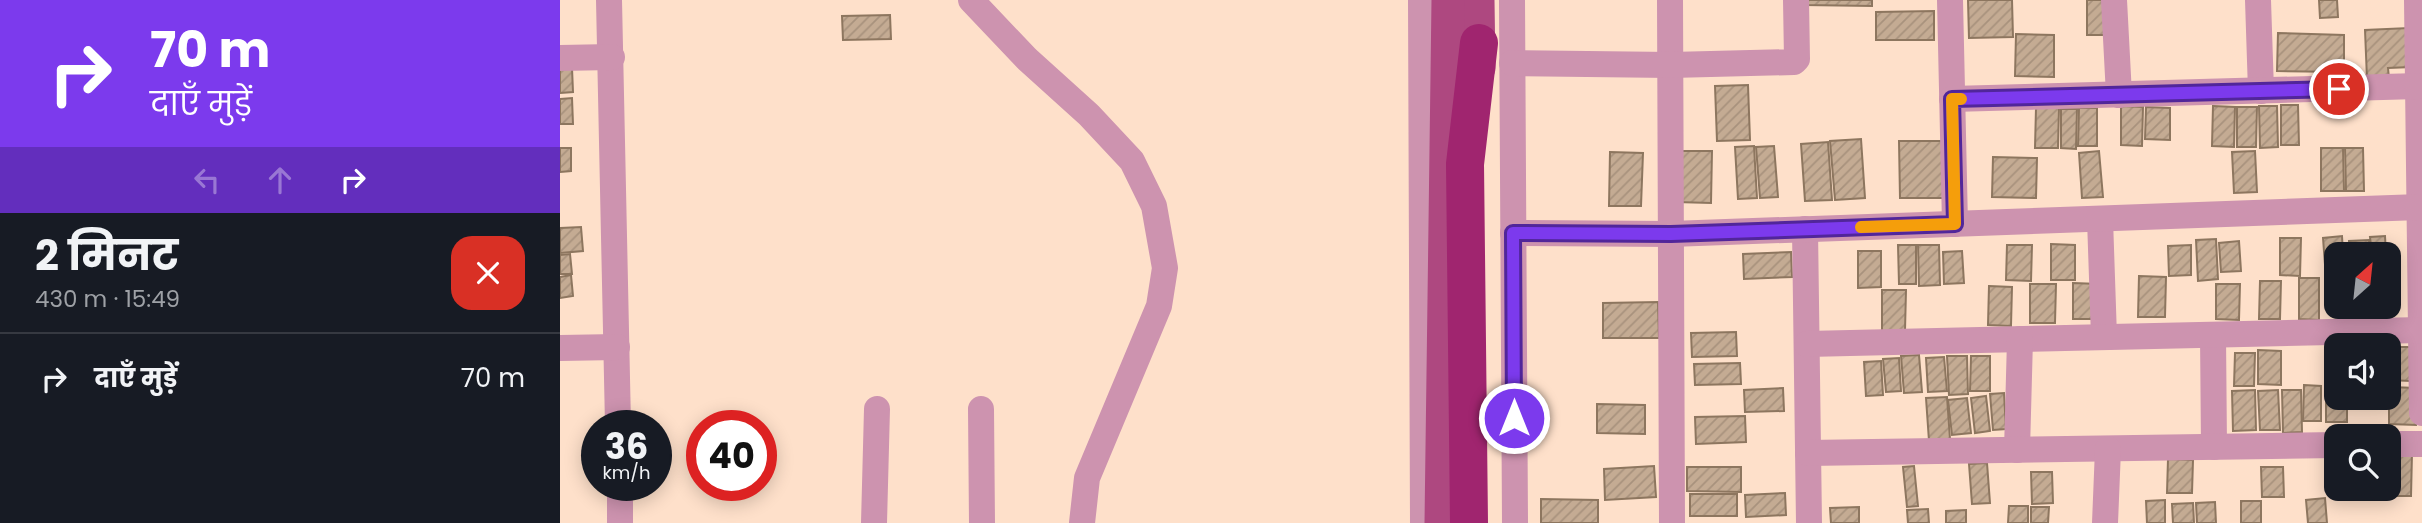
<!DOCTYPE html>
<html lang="hi">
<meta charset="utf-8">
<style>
body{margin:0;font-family:Poppins,"Noto Sans Devanagari",sans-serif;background:#242831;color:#f1f3f6;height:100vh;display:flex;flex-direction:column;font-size:26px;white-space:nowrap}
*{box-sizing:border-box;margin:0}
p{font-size:23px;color:#9ea1a6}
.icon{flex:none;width:38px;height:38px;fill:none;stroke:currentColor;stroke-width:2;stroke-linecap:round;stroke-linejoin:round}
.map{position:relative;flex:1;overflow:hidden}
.drawer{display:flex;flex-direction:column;background:#171b24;width:560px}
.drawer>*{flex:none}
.hud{background:#7c3aed;color:#fff;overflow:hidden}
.needle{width:46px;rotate:27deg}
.fabs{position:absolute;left:1764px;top:242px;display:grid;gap:14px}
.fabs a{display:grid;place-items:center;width:77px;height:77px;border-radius:14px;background:#171b24;box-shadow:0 4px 18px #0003;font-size:35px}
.speed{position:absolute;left:21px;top:410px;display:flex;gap:14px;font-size:35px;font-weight:700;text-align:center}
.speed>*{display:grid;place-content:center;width:91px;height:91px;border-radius:50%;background:#171b24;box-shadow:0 4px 18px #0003;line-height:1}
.speed small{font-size:18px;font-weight:400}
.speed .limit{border:10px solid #d22;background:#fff;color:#111}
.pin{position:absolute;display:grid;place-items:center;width:60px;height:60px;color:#fff;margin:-30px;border:4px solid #fff;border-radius:50%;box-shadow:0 2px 7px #0007}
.me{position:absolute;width:77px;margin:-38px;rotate:0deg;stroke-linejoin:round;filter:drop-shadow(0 0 5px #0008)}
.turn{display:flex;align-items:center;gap:24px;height:147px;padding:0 35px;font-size:32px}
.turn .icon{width:91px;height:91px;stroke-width:2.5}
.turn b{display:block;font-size:49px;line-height:60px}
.lanes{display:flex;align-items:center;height:66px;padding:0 35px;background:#0003;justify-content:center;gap:35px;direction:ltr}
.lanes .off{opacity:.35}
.round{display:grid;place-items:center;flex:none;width:74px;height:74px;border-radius:21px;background:#242831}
.overview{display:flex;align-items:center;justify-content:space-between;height:119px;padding:0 35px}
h1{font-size:42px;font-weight:700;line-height:52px}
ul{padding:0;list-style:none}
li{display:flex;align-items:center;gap:21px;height:91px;padding:0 35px;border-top:2px solid #363941}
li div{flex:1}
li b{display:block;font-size:26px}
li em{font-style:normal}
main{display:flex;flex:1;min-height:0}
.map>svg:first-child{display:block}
</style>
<main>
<section class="drawer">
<div class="hud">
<div class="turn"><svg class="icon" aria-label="right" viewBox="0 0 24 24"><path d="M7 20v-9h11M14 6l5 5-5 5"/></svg><div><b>70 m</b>दाएँ मुड़ें</div></div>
<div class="lanes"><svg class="icon off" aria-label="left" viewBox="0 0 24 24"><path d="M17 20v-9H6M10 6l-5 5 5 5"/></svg><svg class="icon off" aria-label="ahead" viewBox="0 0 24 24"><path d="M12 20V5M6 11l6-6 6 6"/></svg><svg class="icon" aria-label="right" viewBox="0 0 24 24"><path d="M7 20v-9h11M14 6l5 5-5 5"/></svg></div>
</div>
<div class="overview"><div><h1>2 मिनट</h1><p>430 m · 15:49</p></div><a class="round" style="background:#d93025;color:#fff"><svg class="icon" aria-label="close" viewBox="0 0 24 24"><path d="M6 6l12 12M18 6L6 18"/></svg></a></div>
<ul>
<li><svg class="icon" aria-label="right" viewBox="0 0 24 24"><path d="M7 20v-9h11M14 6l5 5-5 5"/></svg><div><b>दाएँ मुड़ें</b></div><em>70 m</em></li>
</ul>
</section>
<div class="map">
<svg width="1862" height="523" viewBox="0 0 1862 523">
<defs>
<pattern id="building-hatch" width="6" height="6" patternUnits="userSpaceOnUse" patternTransform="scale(1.75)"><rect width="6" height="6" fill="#c4ab93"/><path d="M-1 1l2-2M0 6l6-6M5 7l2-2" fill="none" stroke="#a8927d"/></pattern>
</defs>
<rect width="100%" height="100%" fill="#fee0ca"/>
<g fill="url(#building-hatch)" stroke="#8d765f" stroke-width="2">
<polygon points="1244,0 1312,0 1312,6 1244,5"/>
<polygon points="1408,0 1452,0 1453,37 1409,38"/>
<rect x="1527" y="0" width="24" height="35"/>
<polygon points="1759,0 1777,0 1778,17 1760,18"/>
<polygon points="1374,11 1374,40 1316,40 1316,12"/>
<polygon points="330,15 331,39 283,40 282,16"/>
<polygon points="1849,28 1851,67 1828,68 1829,78 1807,79 1805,30"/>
<polygon points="1718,33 1784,35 1784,72 1717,71"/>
<polygon points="1456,34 1494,35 1494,77 1455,76"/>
<polygon points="0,68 12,68 13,92 0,93"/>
<polygon points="1188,85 1190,140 1157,141 1155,86"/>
<polygon points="12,98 13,124 0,124 0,99"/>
<polygon points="1721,105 1738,105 1739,145 1721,145"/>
<polygon points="1561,106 1583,107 1582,146 1561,145"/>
<polygon points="1653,106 1675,107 1674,147 1652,146"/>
<polygon points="1699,106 1717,106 1718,147 1700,148"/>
<polygon points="1586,107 1610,108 1610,140 1585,139"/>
<polygon points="1677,107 1697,107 1696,147 1677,147"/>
<polygon points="1476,108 1499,108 1498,148 1475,148"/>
<polygon points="1519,108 1537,108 1537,146 1518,146"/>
<polygon points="1501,109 1517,109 1516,149 1501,148"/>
<polygon points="1301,139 1305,198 1275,200 1270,141"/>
<polygon points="1339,141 1383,141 1384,198 1340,198"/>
<polygon points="1268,142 1272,200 1245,201 1241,144"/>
<polygon points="1194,146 1197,198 1178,199 1175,147"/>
<polygon points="1214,146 1218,197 1200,198 1196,147"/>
<polygon points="0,148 11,148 11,171 0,172"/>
<polygon points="1761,148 1783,148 1784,191 1761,191"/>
<polygon points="1785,148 1803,148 1804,191 1786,191"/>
<polygon points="1117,151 1152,151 1151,203 1116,202"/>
<polygon points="1539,151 1543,197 1522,198 1519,153"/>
<polygon points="1695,151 1697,192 1674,193 1672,152"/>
<polygon points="1050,152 1083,153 1081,206 1049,206"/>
<polygon points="1433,157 1477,158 1476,198 1432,197"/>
<polygon points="21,227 23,251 0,253 0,228"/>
<polygon points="1782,236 1783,254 1776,254 1776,277 1766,278 1763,238"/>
<polygon points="1825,236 1826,254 1812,254 1810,237"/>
<polygon points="1720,238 1741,238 1740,276 1720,275"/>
<polygon points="1656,239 1658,279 1638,281 1636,240"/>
<polygon points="1809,240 1810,254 1789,254 1789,241"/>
<polygon points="1679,241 1681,271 1661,272 1659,243"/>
<polygon points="1491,244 1515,245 1515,280 1491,280"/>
<polygon points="1338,245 1356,245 1356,284 1339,284"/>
<polygon points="1358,245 1379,245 1380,285 1359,286"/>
<polygon points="1447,245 1472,245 1471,281 1446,280"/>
<polygon points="1631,245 1631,275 1609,276 1608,246"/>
<polygon points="1298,251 1321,251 1321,287 1298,288"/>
<polygon points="1402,251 1404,283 1384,284 1383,252"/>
<polygon points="1231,252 1232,277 1184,279 1183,254"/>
<polygon points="10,254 12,274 0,274 0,255"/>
<polygon points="11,275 13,296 0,298 0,277"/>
<polygon points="1579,276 1606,277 1605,317 1578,317"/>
<polygon points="1739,278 1759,278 1759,320 1739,319"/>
<polygon points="1700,281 1721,281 1720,319 1699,319"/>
<polygon points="1513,283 1539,284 1539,319 1513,319"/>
<polygon points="1470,284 1496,284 1495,323 1470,323"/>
<polygon points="1656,284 1680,284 1679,320 1656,319"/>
<polygon points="1429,286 1452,287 1451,326 1428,325"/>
<polygon points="1322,290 1346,290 1345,331 1322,331"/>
<polygon points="1098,302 1099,338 1043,338 1043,303"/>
<polygon points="1785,306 1799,306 1800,317 1785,318"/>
<polygon points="1176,332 1177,356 1132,357 1131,333"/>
<polygon points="1829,347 1850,347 1850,381 1829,380"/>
<polygon points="1698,350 1721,351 1721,385 1698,384"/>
<polygon points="1675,353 1695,353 1694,386 1674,386"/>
<polygon points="1359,355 1362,392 1344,393 1341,356"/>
<polygon points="1387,356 1407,356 1408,394 1389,395"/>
<polygon points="1411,356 1430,356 1430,391 1410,391"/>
<polygon points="1384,357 1387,391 1368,392 1366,358"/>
<polygon points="1339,358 1341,391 1326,392 1323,359"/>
<polygon points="1321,361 1323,395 1306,396 1304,362"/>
<polygon points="1180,363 1181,384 1135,385 1134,364"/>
<polygon points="1744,385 1761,386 1761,421 1743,421"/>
<polygon points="1829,387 1857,388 1856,425 1829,424"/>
<polygon points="1223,388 1224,411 1185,412 1184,390"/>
<polygon points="1695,390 1696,430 1673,431 1672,391"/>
<polygon points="1718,390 1720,430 1700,430 1698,391"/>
<polygon points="1722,390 1741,390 1742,432 1723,433"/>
<polygon points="1444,393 1446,429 1433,430 1430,394"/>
<polygon points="1766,394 1787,397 1787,422 1766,422"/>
<polygon points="1426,396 1430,431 1415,433 1411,398"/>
<polygon points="1387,397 1390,439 1369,441 1366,398"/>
<polygon points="1407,398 1411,433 1392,435 1388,400"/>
<polygon points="1037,404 1085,405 1085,434 1037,433"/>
<polygon points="1185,416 1186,442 1136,444 1135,417"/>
<polygon points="1831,453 1852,453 1851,496 1830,496"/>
<polygon points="1608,459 1633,460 1632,493 1607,493"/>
<polygon points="1427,463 1430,503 1412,504 1409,464"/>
<polygon points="1094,466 1096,497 1045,500 1044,469"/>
<polygon points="1354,466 1358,506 1347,507 1343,467"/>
<polygon points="1127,467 1181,467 1181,492 1127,491"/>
<polygon points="1701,467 1723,467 1724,497 1702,497"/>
<polygon points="1471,472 1492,472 1493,503 1472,504"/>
<polygon points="1783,488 1806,488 1806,497 1783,496"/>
<polygon points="1808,488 1829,488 1828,497 1808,497"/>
<polygon points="1225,493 1226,515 1186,517 1185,495"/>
<rect x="1130" y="494" width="47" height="22"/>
<polygon points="1765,498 1767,523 1748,523 1746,500"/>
<polygon points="981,499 1038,500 1038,523 981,523"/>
<polygon points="1605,500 1605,523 1587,523 1586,501"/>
<rect x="1681" y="501" width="20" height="22"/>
<polygon points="1655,502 1656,523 1637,523 1636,503"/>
<polygon points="1633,503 1634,523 1613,523 1612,504"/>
<polygon points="1449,506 1468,506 1468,523 1448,523"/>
<polygon points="1299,507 1299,523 1271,523 1270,508"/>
<polygon points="1471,507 1489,507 1488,523 1471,523"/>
<polygon points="1368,509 1369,523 1348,523 1347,510"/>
<polygon points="1406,510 1406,523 1386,523 1386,511"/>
</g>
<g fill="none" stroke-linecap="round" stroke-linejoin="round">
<g stroke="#cd93af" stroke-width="26">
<polyline points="49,0 58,425"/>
<polyline points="411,0 467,59 529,115 572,161 594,206 605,268 599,306 527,478 522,523"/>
<polyline points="861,0 863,523"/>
<polyline points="952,0 955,523"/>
<polyline points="1110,0 1112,523"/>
<polyline points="1390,0 1395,224"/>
<polyline points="1554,0 1559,95"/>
<polyline points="1698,0 1701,91"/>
<polyline points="1857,0 1862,413"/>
<polyline points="0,58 52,57"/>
<polyline points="952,63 1111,65 1234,62 1237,59 1236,0"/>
<polyline points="1392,99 1858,86"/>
<polyline points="1540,219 1544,337"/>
<polyline points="1245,229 1249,523"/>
<polyline points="953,233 1111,234 1860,207"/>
<polyline points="1653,335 1654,447"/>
<polyline points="1247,344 1861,330"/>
<polyline points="0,348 57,347"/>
<polyline points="421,409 422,523"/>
<polyline points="1829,444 1862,444"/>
<polyline points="1457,450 1460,339"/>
<polyline points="1248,453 1776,445"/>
<polyline points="60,485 60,523"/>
<polyline points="314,523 317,409"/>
<polyline points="1545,523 1548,449"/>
</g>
<g stroke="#ae4880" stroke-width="33">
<polyline points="918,0 919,68"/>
<polyline points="881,523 888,0"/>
</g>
<polyline stroke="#a0256f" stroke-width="38" points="909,523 905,164 919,43"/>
</g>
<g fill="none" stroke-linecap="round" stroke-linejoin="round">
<g stroke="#51269a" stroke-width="18">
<polyline id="route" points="954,418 953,233 1111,234 1395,224 1392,99 1779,89"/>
</g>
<use href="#route" stroke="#7c3aed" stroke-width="12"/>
<polyline stroke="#f59e0b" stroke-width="12" points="1301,227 1395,224 1392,99 1401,99"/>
</g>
</svg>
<div class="fabs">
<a><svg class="needle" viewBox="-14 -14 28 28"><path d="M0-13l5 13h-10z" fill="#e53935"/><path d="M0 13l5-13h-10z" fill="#9ea1a6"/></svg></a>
<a><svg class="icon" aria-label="sound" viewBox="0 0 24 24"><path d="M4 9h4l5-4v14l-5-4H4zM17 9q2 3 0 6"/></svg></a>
<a><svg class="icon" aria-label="search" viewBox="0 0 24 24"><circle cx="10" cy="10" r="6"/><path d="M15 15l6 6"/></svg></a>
</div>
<div class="speed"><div>36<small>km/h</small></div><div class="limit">40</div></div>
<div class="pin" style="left:1779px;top:89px;background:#d93025"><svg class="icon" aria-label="arrive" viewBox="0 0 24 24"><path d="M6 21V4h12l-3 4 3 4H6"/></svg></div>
<svg class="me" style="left:954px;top:418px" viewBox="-20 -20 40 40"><circle r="17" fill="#7c3aed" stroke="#fff" stroke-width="3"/><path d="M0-11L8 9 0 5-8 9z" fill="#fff"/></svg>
</div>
</main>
